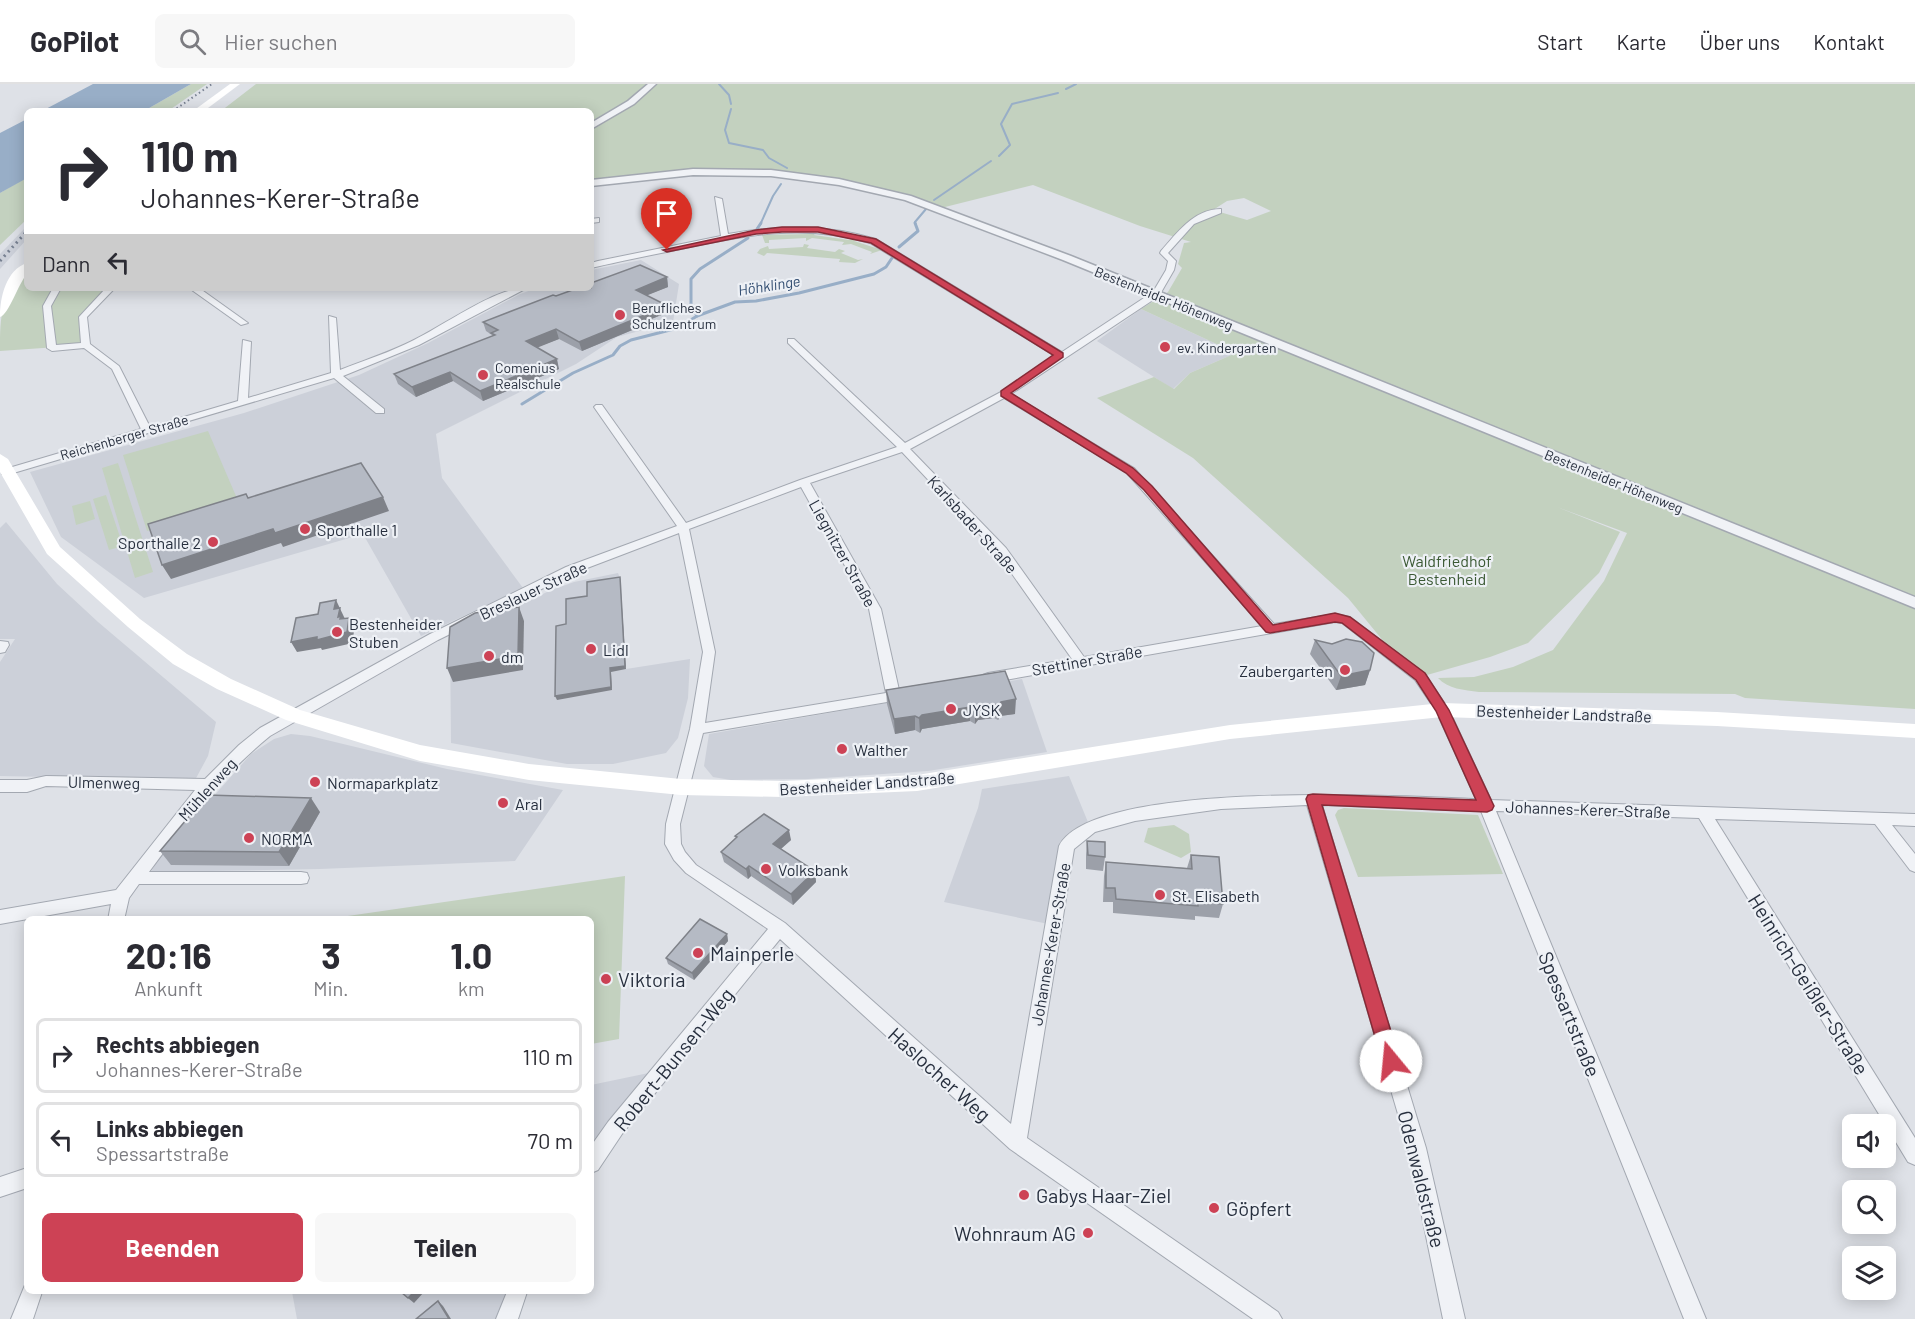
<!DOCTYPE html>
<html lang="de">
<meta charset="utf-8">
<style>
body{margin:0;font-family:Barlow,sans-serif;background:#f7f7f7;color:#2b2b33;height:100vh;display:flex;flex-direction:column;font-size:22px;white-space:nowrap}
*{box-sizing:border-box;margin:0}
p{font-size:20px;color:#7c7c81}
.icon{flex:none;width:33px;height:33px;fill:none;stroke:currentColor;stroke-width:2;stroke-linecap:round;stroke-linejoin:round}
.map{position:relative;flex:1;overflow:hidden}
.side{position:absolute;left:24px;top:832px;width:570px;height:378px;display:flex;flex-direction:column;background:#fff;border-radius:9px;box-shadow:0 3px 15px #0003}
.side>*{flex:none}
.banner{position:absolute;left:24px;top:24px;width:570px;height:183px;border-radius:9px;box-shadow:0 3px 15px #0003;background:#fff;color:#2b2b33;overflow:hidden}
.buttons{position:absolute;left:1842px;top:1030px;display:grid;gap:12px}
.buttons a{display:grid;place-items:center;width:54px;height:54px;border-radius:9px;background:#fff;box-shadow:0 3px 15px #0003;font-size:30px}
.pin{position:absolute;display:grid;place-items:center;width:51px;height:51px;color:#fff;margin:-62px -26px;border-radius:50% 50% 50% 0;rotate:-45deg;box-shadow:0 0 6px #0007}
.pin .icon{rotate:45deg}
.me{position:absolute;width:66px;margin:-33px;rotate:343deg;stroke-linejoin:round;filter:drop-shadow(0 0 4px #0008)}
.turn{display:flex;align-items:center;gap:21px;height:126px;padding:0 18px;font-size:27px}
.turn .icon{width:78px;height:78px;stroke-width:2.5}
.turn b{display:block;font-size:42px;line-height:51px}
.then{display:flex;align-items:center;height:57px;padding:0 18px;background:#0003;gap:12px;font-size:22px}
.eta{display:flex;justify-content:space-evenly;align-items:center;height:102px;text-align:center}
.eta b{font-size:36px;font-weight:700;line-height:42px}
.primary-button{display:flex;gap:12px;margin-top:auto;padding:12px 18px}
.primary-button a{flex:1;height:69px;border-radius:9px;background:#cd4255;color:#fff;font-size:24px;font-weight:700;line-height:69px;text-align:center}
.primary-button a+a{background:#f7f7f7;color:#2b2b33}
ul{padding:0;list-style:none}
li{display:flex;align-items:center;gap:18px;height:75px;margin:0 12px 9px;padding:0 6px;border:3px solid #e1e1e2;border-radius:9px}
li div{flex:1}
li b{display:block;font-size:22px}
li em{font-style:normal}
header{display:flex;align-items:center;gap:36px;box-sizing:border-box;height:84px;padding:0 30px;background:#fff;border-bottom:2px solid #e1e1e2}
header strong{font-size:28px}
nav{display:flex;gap:33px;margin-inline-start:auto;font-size:21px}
.search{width:420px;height:54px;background:#f7f7f7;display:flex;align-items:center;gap:15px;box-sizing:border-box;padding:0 21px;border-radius:9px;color:#7c7c81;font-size:22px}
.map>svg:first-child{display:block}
</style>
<header>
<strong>GoPilot</strong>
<div class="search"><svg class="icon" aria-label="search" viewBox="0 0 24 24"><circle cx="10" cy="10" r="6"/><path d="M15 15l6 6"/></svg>Hier suchen</div>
<nav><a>Start</a><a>Karte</a><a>Über uns</a><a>Kontakt</a></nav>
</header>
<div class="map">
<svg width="1915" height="1235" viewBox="0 0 1915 1235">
<rect width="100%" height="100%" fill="#dee1e7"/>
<g fill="#ccd0d9">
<polygon points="27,142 27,155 0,185 0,170"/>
<polygon points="641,176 679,200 673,238 617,253 576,280 436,350 442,394 523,504 421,552 363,450 144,514 61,453 30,388 244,329 359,291 428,259 520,210 537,204 591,204 591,186"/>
<polygon points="1141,225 1236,269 1190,289 1173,305 1097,257"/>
<polygon points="6,438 57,500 98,538 216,638 208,672 195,696 0,692 0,578 15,555 0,555 0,444"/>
<polygon points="618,489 621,497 626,585 690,575 688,614 678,654 666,669 613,680 567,680 451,659 450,556 549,507 574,498"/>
<polygon points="1022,595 1047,668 928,687 808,695 731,696 713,693 704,682 709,650"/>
<polygon points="291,650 310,652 447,685 563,706 515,777 320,785 151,788 159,774 251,670 274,655"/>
<polygon points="1069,692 1090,743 1067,762 1053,841 944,818 978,724 982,705"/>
<polygon points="663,986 591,1079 591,1001"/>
<polygon points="292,1208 517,1208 507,1235 297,1235"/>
</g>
<g fill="#c3d1bf" fill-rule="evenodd">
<polygon points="191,0 207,0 168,27 144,27"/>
<path d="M256 0H1915V625L1745 614 1735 610 1479 608C1464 606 1448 605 1438 594L1474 593 1513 583 1553 566 1604 497 1627 449 1557 423 1620 448 1599 489 1528 559 1490 573 1420 593 1398 575 1348 514 1193 374 1097 314 1154 293 1174 305 1190 289 1236 269 1141 225 1168 208 1182 184 1178 180 1184 159 1191 158 1140 142 1033 101 937 125 908 114 839 98 771 89 693 88 591 99V27H221ZM1244 114 1271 127 1247 136 1213 126 1227 117Z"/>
<polygon points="27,93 27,135 0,161 0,109"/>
<polygon points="812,148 816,148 814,151 849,156 857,154 854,157 882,166 870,170 872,168 851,160 842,161 844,158 812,154 806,157 806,154 769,156 769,159 765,159 762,151 811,150"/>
<polygon points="804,160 809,161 807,164 835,168 839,165 845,167 841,169 858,176 863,175 855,179 839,178 840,175 767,169 764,172 757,169 760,165 768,162 769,165 803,163"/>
<path d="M27 183V204H111L83 233 86 261 0 267C0 230 1 212 27 183Z"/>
<polygon points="208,347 239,419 147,447 123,371"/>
<polygon points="118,379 153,488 135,494 102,384"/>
<polygon points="106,411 123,462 109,466 93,415"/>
<polygon points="90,417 95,435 76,441 72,422"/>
<polygon points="1344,724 1478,731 1503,790 1358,793 1335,731 1338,726"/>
<polygon points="1174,741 1189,750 1191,768 1181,774 1144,758 1148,744"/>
<polygon points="625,792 619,955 591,960 591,836 327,835"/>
</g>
<g fill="#98aec7">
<polygon points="93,0 191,0 144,27 42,27"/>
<polygon points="27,35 27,94 0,109 0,49"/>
</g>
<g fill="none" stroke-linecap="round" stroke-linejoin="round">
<g stroke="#98aec7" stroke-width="2">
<polyline points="719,0 729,11 731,20"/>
<polyline points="1066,5 1076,0"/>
<polyline points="731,25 725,46 729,59 763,66 769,74 787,84"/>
<polyline points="999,72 1010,61 1001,40 1012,20 1058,9"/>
<polyline points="934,116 991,77"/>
<polyline points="760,141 773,112 781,100"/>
<polyline points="916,141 915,138 926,125"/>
</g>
<g stroke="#98aec7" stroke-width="3">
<polyline points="757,145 761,139"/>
<polyline points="899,163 918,147 915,139"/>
<polyline points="697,232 691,220 691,195 700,185 748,154"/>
<polyline points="522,320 573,289 613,271 620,262 631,256 678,244 697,232 735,218 756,217 799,209 874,190 886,183 892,174"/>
</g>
<g stroke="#a3a8b1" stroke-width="2">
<g id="minor">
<path d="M715 113 722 115 728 150C779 141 826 140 876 155L1062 268 1153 208 1166 186 1168 177 1160 169 1161 167C1177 149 1194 125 1221 125V129L1194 140 1168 169 1176 177 1174 186 1159 212 1011 310 1134 384 1274 540 1335 530 1350 533 1425 590 1449 626 1491 716 1915 730V742L1892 741 1915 770V788L1910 786 1875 740 1715 735 1915 1054V1081L1908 1078 1699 734 1496 727 1706 1235H1684L1481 727 1322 721 1426 1064 1465 1235H1443L1408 1064 1307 721 1221 725 1135 737 1095 748 1074 765 1027 1054 1278 1228 1282 1235H1253L1010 1065 780 855 622 1050 598 1086 591 1089V1062L608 1038 768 845 686 789 674 776 665 760 666 740 690 645 703 568 679 449 574 489 438 556 270 652C222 691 186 738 149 788H301L307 789 309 794 307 799 301 800H139L129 814 124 836H108L111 820 0 840V826L116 806 195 706 46 702 27 708H0V696H27L46 692 205 695 239 661 260 644 430 550 566 483 677 442 594 323 596 321H602L686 439 800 396 897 363 788 259V255H794L905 359 1001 308 1055 272 870 159C806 139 744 151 681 165 651 171 621 177 591 184V179L598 177 721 152ZM1004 314 1126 388 1262 542 1084 573 1006 464 910 365ZM902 368 998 470 1072 575 988 589 983 591 981 594 983 597 988 599 1335 538 1342 539 1415 596 1436 627 1476 715C1404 712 1094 695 1059 762L1011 1040 785 839 696 781 685 768 681 760 680 740 703 649 905 615 912 610 905 605 899 606 881 525 810 399ZM801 403 869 525 886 609 705 639 715 568 689 445Z"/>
<polygon points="599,134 599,138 591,139 591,135"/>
<path d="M53 204H61L51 222 56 261 81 259 79 233 106 204H115L87 233 90 260 119 282 150 343 238 317 243 256 251 258 248 314 331 289 329 232 336 234 340 286C365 276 391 268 414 256 445 241 494 204 527 204L419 261 343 292 384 325V329H376L334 294 10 390H2V386L141 345 112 285 84 264 52 267 47 264 43 222Z"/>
<polygon points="189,204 199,204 248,239 241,241"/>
<polygon points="0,557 8,558 9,561 5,568 0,569"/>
<polygon points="27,1084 27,1104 0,1113 0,1093"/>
<polygon points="27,1200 27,1208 42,1208 33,1235 11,1235 25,1201"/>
<polygon points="507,1208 527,1208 518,1235 496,1235"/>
</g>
</g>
<g stroke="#a3a8b1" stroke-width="3">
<g id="tertiary">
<polygon points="648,0 656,0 634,20 591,45 591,39 628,17"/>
<polygon points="693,85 771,86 839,95 911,112 1071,172 1915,513 1915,524 1063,176 905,116 839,101 771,92 693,91 591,102 591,96"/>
</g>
</g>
<use href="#minor" fill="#f0f2f6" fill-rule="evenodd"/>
<use href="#tertiary" fill="#f0f2f6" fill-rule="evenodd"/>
<g fill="#fff" fill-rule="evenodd">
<polygon points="230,0 240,0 204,27 193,27"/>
<path d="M27 179V190C18 200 9 230 0 233 0 213 6 186 27 179Z"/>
<polygon points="0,370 8,375 60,463 140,535 187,570 231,595 300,626 420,661 529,680 681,695 783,697 917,691 1230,641 1442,619 1717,628 1915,640 1915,654 1717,642 1442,633 1230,655 917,707 783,713 681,711 529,696 420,677 286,636 217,605 173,580 128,543 47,470 0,388"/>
</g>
<polyline stroke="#778091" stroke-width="2" stroke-dasharray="1.5 3" stroke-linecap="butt" points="173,27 212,0"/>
<polyline stroke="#778091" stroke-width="3" stroke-dasharray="2 4" stroke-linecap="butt" points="0,177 27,147"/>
</g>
<g fill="#9ca0a9">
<polygon points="667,193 668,203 647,211 666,229 649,236 649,239 582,267 559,255 537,263 559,285 483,317 453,297 416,313 398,300 394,290 493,252 492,251 486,247 483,238 556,212"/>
<polygon points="1315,556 1370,586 1365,601 1336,606 1310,570"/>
<polygon points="1005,587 1015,630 1000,632 998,636 994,634 978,636 975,640 970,637 922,645 920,649 915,646 895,650 887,620 886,606"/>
<polygon points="320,728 289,782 171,781 160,767"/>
<polygon points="735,752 791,756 781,765 815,787 816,798 793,821 751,792 748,795 724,778 721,768 736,754"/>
<polygon points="1087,757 1105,773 1103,787 1086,785 1086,771"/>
<polygon points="1191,771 1223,820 1219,834 1195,832 1195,836 1113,829 1113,818 1103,818 1104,792 1106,778 1187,784"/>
<polygon points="727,850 728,857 694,896 668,880 666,874"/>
</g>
<g fill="#7f8289">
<polygon points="667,193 668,203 638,215 636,206"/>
<polygon points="664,220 666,229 649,236 649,239 582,267 579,258"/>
<polygon points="556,245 559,255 529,267 526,257"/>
<polygon points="557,275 559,285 483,317 480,307"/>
<polygon points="450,288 453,297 416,313 412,303"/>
<polygon points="383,413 389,427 283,463 281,459 171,495 162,481 273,445"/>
<polygon points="620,493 626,585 611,588 612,606 557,616 555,612"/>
<polygon points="336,516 345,535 344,543 334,525"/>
<polygon points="519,523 524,537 523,586 453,598 447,584"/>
<polygon points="349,534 354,545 353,559 322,566 321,564 297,568 291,558 317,553"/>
<polygon points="1370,586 1365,601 1336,606 1341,592"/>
<polygon points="1016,615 1015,630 1000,632 998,636 998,622 1001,618"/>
<polygon points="994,620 994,634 978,636 975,640 975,626 979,622"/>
<polygon points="970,623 970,637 922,645 920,649 919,634 922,631"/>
<polygon points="915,632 915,646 895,650 894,635"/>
<polygon points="311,714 320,728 289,782 279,768"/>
<polygon points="789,746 791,756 775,770 773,760"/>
<polygon points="749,782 751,792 748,795 746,785"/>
<polygon points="815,787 816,798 793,821 791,810"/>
<polygon points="727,850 728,857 694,896 692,889"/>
<polygon points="414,1208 424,1208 414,1219 408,1214"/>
<polygon points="438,1217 443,1222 451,1235 449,1235"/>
</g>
<g fill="#b5bac4" stroke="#7f8289" stroke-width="1.5">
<polygon points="640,181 667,193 636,206 664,220 644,228 647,230 579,258 556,245 526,257 557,275 480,307 450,288 412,303 394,290 495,251 491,249 498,246 483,238 553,211 556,212 578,204 591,204 591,199"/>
<polygon points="361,379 383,413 275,449 273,445 162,481 148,440 246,410 248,414"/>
<polygon points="620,493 625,582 610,584 611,603 555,612 556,542 566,540 566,515 587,512 587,498"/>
<polygon points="336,516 334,525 340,524 338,533 341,532 340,535 349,534 347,548 317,556 317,553 291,558 296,534 318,530 320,519"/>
<polygon points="519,523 518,572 447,584 450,543 475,529"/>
<polygon points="1346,555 1362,558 1374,569 1370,586 1341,592 1315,556 1332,560"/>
<polygon points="1005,587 1016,615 1001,618 998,622 994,620 979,622 975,626 970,623 922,631 919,634 915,632 894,635 886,606"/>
<polygon points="207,711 311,714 279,768 160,767"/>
<polygon points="764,730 789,746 773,760 815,787 791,810 749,782 746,785 721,768 737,753 735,752"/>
<polygon points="1087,757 1105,758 1105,773 1088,771"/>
<polygon points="1191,771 1219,773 1223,820 1198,818 1198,822 1116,815 1115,804 1106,804 1106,778 1192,785"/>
<polygon points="700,835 727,850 692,889 666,874"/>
<polygon points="401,1208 414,1208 408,1214"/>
<polygon points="438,1217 449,1235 416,1235"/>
</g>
<polygon fill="#cd4255" stroke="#852b37" stroke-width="1.5" points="782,143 818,143 876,155 1063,269 1063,273 1011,309 1133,384 1152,402 1273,541 1335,529 1350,533 1425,589 1449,626 1494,722 1492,726 1487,728 1322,721 1400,977 1397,983 1391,985 1384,983 1382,977 1306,715 1308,711 1313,710 1476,716 1436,627 1416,596 1342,539 1335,538 1270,549 1266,548 1144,406 1126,389 1001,312 1001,307 1053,271 871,159 818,148 782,148 756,150 667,168 663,166 756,146"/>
<g fill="#cd4255" stroke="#edf0f5" stroke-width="2">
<circle cx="620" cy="231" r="6"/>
<circle cx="1165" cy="263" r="6"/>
<circle cx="483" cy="291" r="6"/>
<circle cx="305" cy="445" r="6"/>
<circle cx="213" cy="458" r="6"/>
<circle cx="337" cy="548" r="6"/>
<circle cx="591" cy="565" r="6"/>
<circle cx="489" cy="572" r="6"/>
<circle cx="1345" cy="586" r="6"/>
<circle cx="951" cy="625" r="6"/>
<circle cx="842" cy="665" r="6"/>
<circle cx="315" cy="698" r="6"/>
<circle cx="503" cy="719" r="6"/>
<circle cx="249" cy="754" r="6"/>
<circle cx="766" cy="785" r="6"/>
<circle cx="1160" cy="811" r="6"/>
<circle cx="698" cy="869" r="6"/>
<circle cx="606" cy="895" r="6"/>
<circle cx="1024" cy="1111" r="6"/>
<circle cx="1214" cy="1124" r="6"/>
<circle cx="1088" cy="1149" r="6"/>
</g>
<g text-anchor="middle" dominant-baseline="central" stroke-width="4.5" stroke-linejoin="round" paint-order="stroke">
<g font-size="14" fill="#272f3e" stroke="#edf0f5">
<text transform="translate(1164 214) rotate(22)">Bestenheider Höhenweg</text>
<text transform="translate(124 353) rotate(-16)">Reichenberger Straße</text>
<text transform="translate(1614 397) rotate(22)">Bestenheider Höhenweg</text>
</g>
<g font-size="14" fill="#272f3e" stroke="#edf0f5" text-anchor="start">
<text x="632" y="223">Berufliches<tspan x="632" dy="16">Schulzentrum</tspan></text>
<text x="1177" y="263">ev. Kindergarten</text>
<text x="495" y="283">Comenius<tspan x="495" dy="16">Realschule</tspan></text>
</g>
<g font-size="15" font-style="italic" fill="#324d71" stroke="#edf0f5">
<text transform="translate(769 201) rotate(-9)">Höhklinge</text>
</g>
<g font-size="16" fill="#272f3e" stroke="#edf0f5">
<text transform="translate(973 440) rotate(48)">Karlsbader Straße</text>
<text transform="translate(843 469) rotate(61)">Liegnitzer Straße</text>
<text transform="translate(533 506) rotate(-25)">Breslauer Straße</text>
<text transform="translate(1087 576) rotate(-10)">Stettiner Straße</text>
<text transform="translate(1564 629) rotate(2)">Bestenheider Landstraße</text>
<text transform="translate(104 698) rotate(1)">Ulmenweg</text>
<text transform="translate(867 699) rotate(-4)">Bestenheider Landstraße</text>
<text transform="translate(207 705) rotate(-48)">Mühlenweg</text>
<text transform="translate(1588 725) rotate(2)">Johannes-Kerer-Straße</text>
<text transform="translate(1050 860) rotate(-80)">Johannes-Kerer-Straße</text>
</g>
<g font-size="16" fill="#272f3e" stroke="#edf0f5" text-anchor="start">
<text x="317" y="445">Sporthalle 1</text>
<text x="201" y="458" text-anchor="end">Sporthalle 2</text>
<text x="349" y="539">Bestenheider<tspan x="349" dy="18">Stuben</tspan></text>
<text x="603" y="565">Lidl</text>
<text x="501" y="572">dm</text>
<text x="1333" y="586" text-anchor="end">Zaubergarten</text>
<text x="963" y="625">JYSK</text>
<text x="854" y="665">Walther</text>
<text x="327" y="698">Normaparkplatz</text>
<text x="515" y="719">Aral</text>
<text x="261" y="754">NORMA</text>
<text x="778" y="785">Volksbank</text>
<text x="1172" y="811">St. Elisabeth</text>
</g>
<g font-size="16" fill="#3b5934" stroke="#edf0f5">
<text x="1447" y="476">Waldfriedhof<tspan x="1447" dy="18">Bestenheid</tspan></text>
</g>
<g font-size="20" fill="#272f3e" stroke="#edf0f5" text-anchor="start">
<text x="710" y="869">Mainperle</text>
<text x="618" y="895">Viktoria</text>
<text x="1036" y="1111">Gabys Haar-Ziel</text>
<text x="1226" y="1124">Göpfert</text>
<text x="1076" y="1149" text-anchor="end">Wohnraum AG</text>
</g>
<g font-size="20" fill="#272f3e" stroke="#edf0f5">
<text transform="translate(1809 900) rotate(58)">Heinrich-Geißler-Straße</text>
<text transform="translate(1570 930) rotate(68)">Spessartstraße</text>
<text transform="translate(673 975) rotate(-51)">Robert-Bunsen-Weg</text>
<text transform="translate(940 990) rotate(42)">Haslocher Weg</text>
<text transform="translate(1422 1095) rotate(76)">Odenwaldstraße</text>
</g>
</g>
</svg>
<div class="buttons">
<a><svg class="icon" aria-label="sound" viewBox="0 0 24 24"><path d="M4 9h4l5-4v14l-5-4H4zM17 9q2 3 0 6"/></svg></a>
<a><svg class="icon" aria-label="search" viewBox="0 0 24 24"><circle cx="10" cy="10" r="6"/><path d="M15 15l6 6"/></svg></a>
<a><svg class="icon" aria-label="layers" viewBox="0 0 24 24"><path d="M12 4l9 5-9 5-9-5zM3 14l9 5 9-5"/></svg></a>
</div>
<div class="pin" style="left:667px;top:166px;background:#d93025"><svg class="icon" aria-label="arrive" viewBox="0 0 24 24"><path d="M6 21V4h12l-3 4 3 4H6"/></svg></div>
<svg class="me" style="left:1391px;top:977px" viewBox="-20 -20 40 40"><circle r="19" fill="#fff"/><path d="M0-13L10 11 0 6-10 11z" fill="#cd4255"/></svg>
<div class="banner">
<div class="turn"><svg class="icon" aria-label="right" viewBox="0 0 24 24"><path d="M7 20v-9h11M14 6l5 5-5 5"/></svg><div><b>110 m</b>Johannes-Kerer-Straße</div></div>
<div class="then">Dann<svg class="icon" aria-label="left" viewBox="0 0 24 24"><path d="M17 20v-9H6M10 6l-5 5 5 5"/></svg></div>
</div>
<section class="side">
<div class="eta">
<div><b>20:16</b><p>Ankunft</p></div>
<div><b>3</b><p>Min.</p></div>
<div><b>1.0</b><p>km</p></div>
</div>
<ul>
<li><svg class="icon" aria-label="right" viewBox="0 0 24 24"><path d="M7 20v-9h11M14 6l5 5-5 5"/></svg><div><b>Rechts abbiegen</b><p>Johannes-Kerer-Straße</p></div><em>110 m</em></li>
<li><svg class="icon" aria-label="left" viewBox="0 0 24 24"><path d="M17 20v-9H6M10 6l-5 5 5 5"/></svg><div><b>Links abbiegen</b><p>Spessartstraße</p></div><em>70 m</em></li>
</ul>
<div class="primary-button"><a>Beenden</a><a>Teilen</a></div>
</section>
</div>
